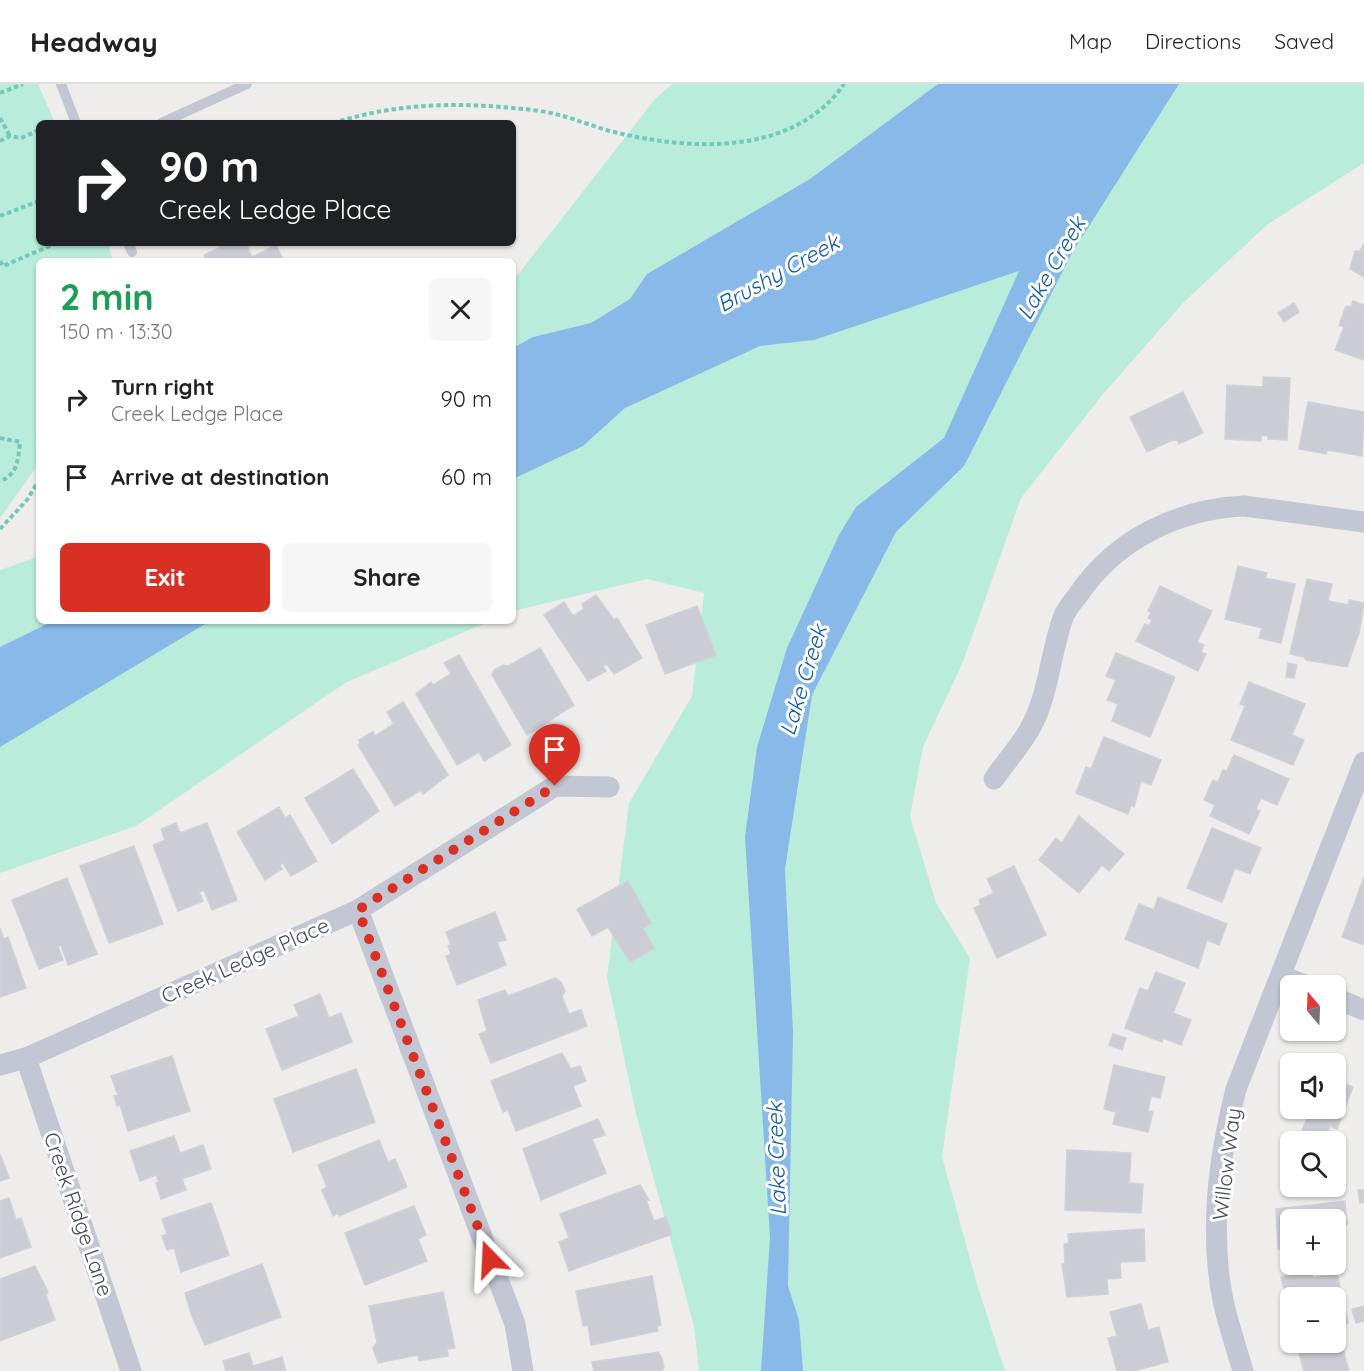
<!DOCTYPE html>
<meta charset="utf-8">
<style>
body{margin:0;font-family:Quicksand,sans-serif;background:#f6f6f6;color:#222;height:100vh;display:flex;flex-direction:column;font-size:22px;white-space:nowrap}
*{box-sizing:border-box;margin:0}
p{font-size:20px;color:#767676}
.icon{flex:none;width:33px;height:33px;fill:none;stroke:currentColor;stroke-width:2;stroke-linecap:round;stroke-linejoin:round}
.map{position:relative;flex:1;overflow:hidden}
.drawer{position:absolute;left:36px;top:174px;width:480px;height:366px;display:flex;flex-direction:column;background:#fff;border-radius:9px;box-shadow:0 2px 4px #0004}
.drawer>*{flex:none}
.top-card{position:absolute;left:36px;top:36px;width:480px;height:126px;border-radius:9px;box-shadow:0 2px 4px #0004;background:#202124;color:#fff;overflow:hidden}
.needle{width:39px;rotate:341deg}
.buttons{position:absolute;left:1280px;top:891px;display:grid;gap:12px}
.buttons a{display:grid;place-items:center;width:66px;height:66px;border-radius:9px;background:#fff;box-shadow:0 2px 4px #0004;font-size:30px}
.pin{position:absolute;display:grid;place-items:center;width:51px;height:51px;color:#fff;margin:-62px -26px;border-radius:50% 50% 50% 0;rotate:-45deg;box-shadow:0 0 6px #0007}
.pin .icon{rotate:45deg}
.me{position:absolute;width:66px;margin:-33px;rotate:339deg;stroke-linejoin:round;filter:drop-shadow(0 0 4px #0008)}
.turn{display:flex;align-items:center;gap:21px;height:126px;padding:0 24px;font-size:27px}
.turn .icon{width:78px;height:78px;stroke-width:2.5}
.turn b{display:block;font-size:42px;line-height:51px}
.round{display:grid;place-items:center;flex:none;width:63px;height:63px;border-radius:9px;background:#f6f6f6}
.overview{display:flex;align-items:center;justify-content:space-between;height:102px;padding:0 24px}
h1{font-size:36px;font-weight:800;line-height:45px;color:#1e9e55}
.primary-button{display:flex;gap:12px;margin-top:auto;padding:12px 24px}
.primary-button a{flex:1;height:69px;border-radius:9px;background:#d93025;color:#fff;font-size:24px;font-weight:800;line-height:69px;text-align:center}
.primary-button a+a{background:#f6f6f6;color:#222}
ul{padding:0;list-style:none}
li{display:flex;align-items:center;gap:18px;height:78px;padding:0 24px}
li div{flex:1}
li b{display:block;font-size:22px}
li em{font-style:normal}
header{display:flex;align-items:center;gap:36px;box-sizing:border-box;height:84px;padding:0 30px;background:#fff;border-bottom:2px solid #e0e0e0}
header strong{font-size:28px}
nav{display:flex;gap:33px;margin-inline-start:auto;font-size:21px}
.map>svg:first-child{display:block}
</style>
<header>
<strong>Headway</strong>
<nav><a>Map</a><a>Directions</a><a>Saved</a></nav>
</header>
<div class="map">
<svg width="1364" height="1287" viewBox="0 0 1364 1287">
<rect width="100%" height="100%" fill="#efedec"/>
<g fill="#baecdc">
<polygon points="0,0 38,0 55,39 39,39 39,159 108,159 113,177 39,177 39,365 35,385 0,434"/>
<polygon points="672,0 1364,0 1364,79 1268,140 1185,217 1104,309 1021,414 963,578 923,663 910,732 936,819 970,874 942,1073 977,1200 1005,1287 699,1287 694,1242 636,1030 607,893 629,719 692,612 704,509 647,495 513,527 513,197 655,15"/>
<polygon points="39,472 39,537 490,537 345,599 136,742 0,789 0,486"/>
</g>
<g fill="#88b9e8">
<polygon points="938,0 1179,0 1072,169 964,382 896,448 812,611 785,785 793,948 788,1202 799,1236 803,1287 761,1287 770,1154 745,753 757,663 787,564 839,451 856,423 944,354 1019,187 814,256 760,262 625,324 583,362 513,395 513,264 533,253 591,239 630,215 647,190 810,95"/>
<polygon points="53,537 210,537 0,663 0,563"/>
</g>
<g fill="#cccdd4" stroke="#d0d0d8" stroke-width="1.5">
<polygon points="229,159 246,159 252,173 276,161 284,177 207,177 204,171"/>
<polygon points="1364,159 1364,193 1350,185 1355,167 1360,167"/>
<polygon points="1353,217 1364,221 1364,276 1335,266 1344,243 1339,241 1346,222 1351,223"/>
<polygon points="1294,219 1299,228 1284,238 1278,229"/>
<polygon points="1263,293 1290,294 1287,356 1268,355 1268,352 1261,351 1261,357 1225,355 1227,301 1263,303"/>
<polygon points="1183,308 1203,349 1179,360 1177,356 1170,357 1147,368 1130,333"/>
<polygon points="1308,318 1364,328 1362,372 1327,366 1326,370 1299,365"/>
<polygon points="1238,482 1267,489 1265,494 1295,500 1281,559 1259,554 1262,544 1225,535"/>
<polygon points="1307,495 1332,500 1328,517 1348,521 1349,516 1364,519 1359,549 1347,583 1306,576 1304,573 1290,570"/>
<polygon points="1160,502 1212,527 1197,558 1204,561 1201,568 1206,570 1198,587 1136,557 1145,540 1149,542 1152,536 1148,534 1151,528 1148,527"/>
<polygon points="596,511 614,536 617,534 642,574 614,590 607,580 603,582 606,587 588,597 544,531 564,518 573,532 584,525 582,520"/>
<polygon points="697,522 716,571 665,590 646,541"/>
<polygon points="540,564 574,621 527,651 492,591 494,586 503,581 508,582"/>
<polygon points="1116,569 1175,593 1150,653 1112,637 1118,620 1107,616 1116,596 1106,592"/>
<polygon points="459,571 511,661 484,677 479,668 457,681 416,610 431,598 433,601 451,590 444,579"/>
<polygon points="1288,579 1297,581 1294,594 1286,593"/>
<polygon points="1249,598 1305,620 1292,651 1304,656 1293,681 1231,656 1245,622 1240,620"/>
<polygon points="403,618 448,691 423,710 421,706 395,722 358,661 360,659 359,656 373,647 375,652 394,640 387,628"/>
<polygon points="1104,653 1161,676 1151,701 1141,697 1134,723 1131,721 1128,730 1076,709 1086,683 1091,685"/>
<polygon points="1234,671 1289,695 1277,721 1261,714 1256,725 1260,727 1249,750 1210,732 1215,721 1204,716 1213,696 1218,698 1223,686 1227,687"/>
<polygon points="353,685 379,727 332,760 305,714"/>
<polygon points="279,723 285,734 290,731 317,777 291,792 283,779 280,781 282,785 265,796 237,748"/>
<polygon points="1079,732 1124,770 1109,787 1102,781 1079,809 1039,776 1056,754 1062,759"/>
<polygon points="176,739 180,749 207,739 237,816 212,826 204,806 199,808 203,817 178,827 153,761 165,756 161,745"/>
<polygon points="1212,744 1261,764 1250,790 1235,784 1222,818 1187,804"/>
<polygon points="134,762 163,840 109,859 80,782"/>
<polygon points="1014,782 1046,851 997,874 974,824 981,821 979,816 994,809 987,795"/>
<polygon points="1364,793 1364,861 1342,853"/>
<polygon points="67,794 97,870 68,881 61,861 58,862 63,876 39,885 12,816"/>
<polygon points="628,797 651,839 643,844 654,864 630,878 608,843 592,852 577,825"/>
<polygon points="1158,813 1227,840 1219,861 1207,856 1198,884 1125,855 1139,820 1154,826"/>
<polygon points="495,828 506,856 497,858 506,881 457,901 446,872 451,870 448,862 451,861 446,848"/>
<polygon points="0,844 4,855 8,853 26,904 0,913"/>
<polygon points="1156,888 1185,899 1173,929 1191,936 1181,961 1163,954 1162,958 1125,944 1140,904 1148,907"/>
<polygon points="555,894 561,898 565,907 562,912 569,930 581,926 587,942 491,979 479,950 487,947 478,916 505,906 508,912"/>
<polygon points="320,910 329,934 341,929 352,958 282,986 266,945 299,932 294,921"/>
<polygon points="1113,950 1126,954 1122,966 1109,961"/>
<polygon points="562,969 571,985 580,982 586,997 573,1002 581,1022 516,1047 508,1026 503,1028 491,997"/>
<polygon points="172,972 190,1027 128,1047 120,1021 117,1022 114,1012 118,1011 111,992"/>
<polygon points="1114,981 1165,993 1160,1014 1151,1012 1148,1027 1153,1028 1148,1048 1113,1040 1116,1028 1104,1025"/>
<polygon points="356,985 375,1038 293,1068 274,1015"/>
<polygon points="1335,990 1340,992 1338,997 1353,1003 1337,1045 1330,1042 1324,1056 1302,1047 1307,1034 1286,1027 1290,1015 1290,1024 1335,1024"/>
<polygon points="598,1035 605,1051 592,1055 606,1089 541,1116 523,1065"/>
<polygon points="174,1052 180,1069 203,1061 211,1085 182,1095 186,1106 161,1115 156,1099 159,1098 156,1091 140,1097 130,1067"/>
<polygon points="379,1056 388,1078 395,1075 407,1103 339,1132 338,1129 333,1132 322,1106 327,1103 318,1081"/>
<polygon points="1067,1066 1131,1069 1129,1099 1143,1100 1141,1129 1065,1126"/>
<polygon points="0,1070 9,1094 0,1097"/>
<polygon points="1335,1087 1342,1087 1342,1097 1335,1098"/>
<polygon points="640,1101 649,1116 646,1116 654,1137 666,1133 672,1150 569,1187 559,1158 569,1154 560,1130"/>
<polygon points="1358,1106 1364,1106 1364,1118 1360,1119"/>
<polygon points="9,1114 16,1136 21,1134 31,1163 0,1174 0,1117"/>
<polygon points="1345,1117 1347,1140 1335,1141 1335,1136 1290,1136 1290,1164 1278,1165 1276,1125"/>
<polygon points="211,1119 229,1171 181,1188 174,1164 167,1166 162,1152 167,1150 162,1135"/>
<polygon points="414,1122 426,1151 418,1155 427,1177 365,1201 345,1149"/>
<polygon points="1144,1145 1145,1177 1120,1178 1121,1194 1107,1195 1108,1210 1067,1213 1062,1180 1065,1180 1064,1160 1069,1159 1068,1150"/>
<polygon points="262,1180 281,1233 205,1261 191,1230 185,1209"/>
<polygon points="35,1182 48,1208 46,1211 55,1236 0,1257 0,1195"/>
<polygon points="1311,1186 1313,1194 1337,1189 1348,1239 1335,1242 1335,1214 1290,1214 1290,1222 1288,1222 1281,1193"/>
<polygon points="652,1192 661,1241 657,1242 658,1247 591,1261 588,1241 583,1242 576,1207"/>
<polygon points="443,1208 455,1264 447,1265 448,1272 419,1277 418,1271 378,1279 373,1264 377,1258 369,1222"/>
<polygon points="1141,1220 1148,1246 1159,1243 1168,1278 1134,1287 1117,1287 1108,1254 1117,1252 1110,1228"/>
<polygon points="1364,1222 1364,1237 1356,1239 1352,1225"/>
<polygon points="1340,1254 1349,1287 1304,1287 1298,1265 1335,1258 1335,1255"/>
<polygon points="658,1268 662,1274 664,1284 661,1287 594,1287 592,1278"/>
<polygon points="249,1269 253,1282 282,1273 286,1287 226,1287 223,1277"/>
</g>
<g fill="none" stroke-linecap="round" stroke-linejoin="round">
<g stroke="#73c9b7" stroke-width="4" stroke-dasharray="4.5 3" stroke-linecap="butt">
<polyline points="0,9 23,0"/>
<polyline points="0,34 10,52"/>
<path d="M333 39C404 17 468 18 540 27 568 31 592 43 618 49 694 67 795 71 844 0"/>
<polyline points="0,57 10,52 21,54 39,46"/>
<polyline points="0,132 39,117"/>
<polyline points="0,177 3,182 57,159"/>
<path d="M0 354 20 358C18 375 18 391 0 397"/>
<polyline points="0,445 27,416 39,396"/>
</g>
<g stroke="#c2c7d3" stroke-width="10">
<polyline points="61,0 76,39"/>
<polyline points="161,39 247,0"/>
<polyline points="128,159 132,168"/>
</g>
<g stroke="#c2c7d3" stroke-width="21">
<path d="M994 695C1006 677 1024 658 1033 639 1049 606 1051 567 1063 534 1066 525 1073 518 1078 511 1116 455 1178 425 1244 422L1364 438"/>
<polyline points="358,826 515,1240 523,1287"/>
<polyline points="1282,892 1307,902"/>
<polyline points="1335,914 1364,926"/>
<polyline points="26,974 131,1287"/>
<polyline points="0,981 26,974 358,826 555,702 609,703"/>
<path d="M1243 1287C1236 1263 1228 1240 1223 1216 1209 1148 1219 1072 1236 1005L1364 678"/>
</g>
</g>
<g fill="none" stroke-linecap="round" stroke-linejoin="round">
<polyline stroke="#d93025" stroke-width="10" stroke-dasharray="0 18" points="490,1175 358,826 555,702"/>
</g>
<g text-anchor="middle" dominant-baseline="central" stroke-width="6" stroke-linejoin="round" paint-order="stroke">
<g font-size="21" fill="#454a58" stroke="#fff">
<text transform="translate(245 876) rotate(-24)">Creek Ledge Place</text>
<text transform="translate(1226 1080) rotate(-83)">Willow Way</text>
<text transform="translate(79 1130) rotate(71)">Creek Ridge Lane</text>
</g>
<g font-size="22" font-style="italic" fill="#105aa0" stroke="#fff">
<text transform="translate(1051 184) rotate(-60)">Lake Creek</text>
<text transform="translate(778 189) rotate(-29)">Brushy Creek</text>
<text transform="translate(803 596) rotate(-73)">Lake Creek</text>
<text transform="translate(776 1075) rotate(-92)">Lake Creek</text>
</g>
</g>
</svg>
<div class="buttons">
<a><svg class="needle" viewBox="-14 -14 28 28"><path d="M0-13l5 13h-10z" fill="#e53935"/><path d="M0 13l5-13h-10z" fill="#767676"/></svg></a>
<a><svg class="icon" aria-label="sound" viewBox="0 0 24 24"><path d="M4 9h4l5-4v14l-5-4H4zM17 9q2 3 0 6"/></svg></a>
<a><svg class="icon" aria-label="search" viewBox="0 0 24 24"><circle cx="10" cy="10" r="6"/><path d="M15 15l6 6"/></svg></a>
<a>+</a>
<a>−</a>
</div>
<div class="pin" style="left:555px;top:702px;background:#d93025"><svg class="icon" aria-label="arrive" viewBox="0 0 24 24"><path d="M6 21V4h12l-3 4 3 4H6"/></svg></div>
<svg class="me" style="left:490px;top:1175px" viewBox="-20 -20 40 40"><path d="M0-17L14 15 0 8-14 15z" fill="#d93025" stroke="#fff" stroke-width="4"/></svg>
<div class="top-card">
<div class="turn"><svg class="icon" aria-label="right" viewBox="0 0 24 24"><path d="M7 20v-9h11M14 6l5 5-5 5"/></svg><div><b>90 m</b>Creek Ledge Place</div></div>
</div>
<section class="drawer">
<div class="overview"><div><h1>2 min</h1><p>150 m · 13:30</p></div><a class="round"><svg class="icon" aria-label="close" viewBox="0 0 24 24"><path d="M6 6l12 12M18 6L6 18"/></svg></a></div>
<ul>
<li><svg class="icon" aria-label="right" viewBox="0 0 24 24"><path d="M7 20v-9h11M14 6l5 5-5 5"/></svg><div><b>Turn right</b><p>Creek Ledge Place</p></div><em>90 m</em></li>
<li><svg class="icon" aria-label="arrive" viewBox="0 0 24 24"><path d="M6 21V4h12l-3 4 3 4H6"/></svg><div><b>Arrive at destination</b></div><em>60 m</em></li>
</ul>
<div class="primary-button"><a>Exit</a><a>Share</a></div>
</section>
</div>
